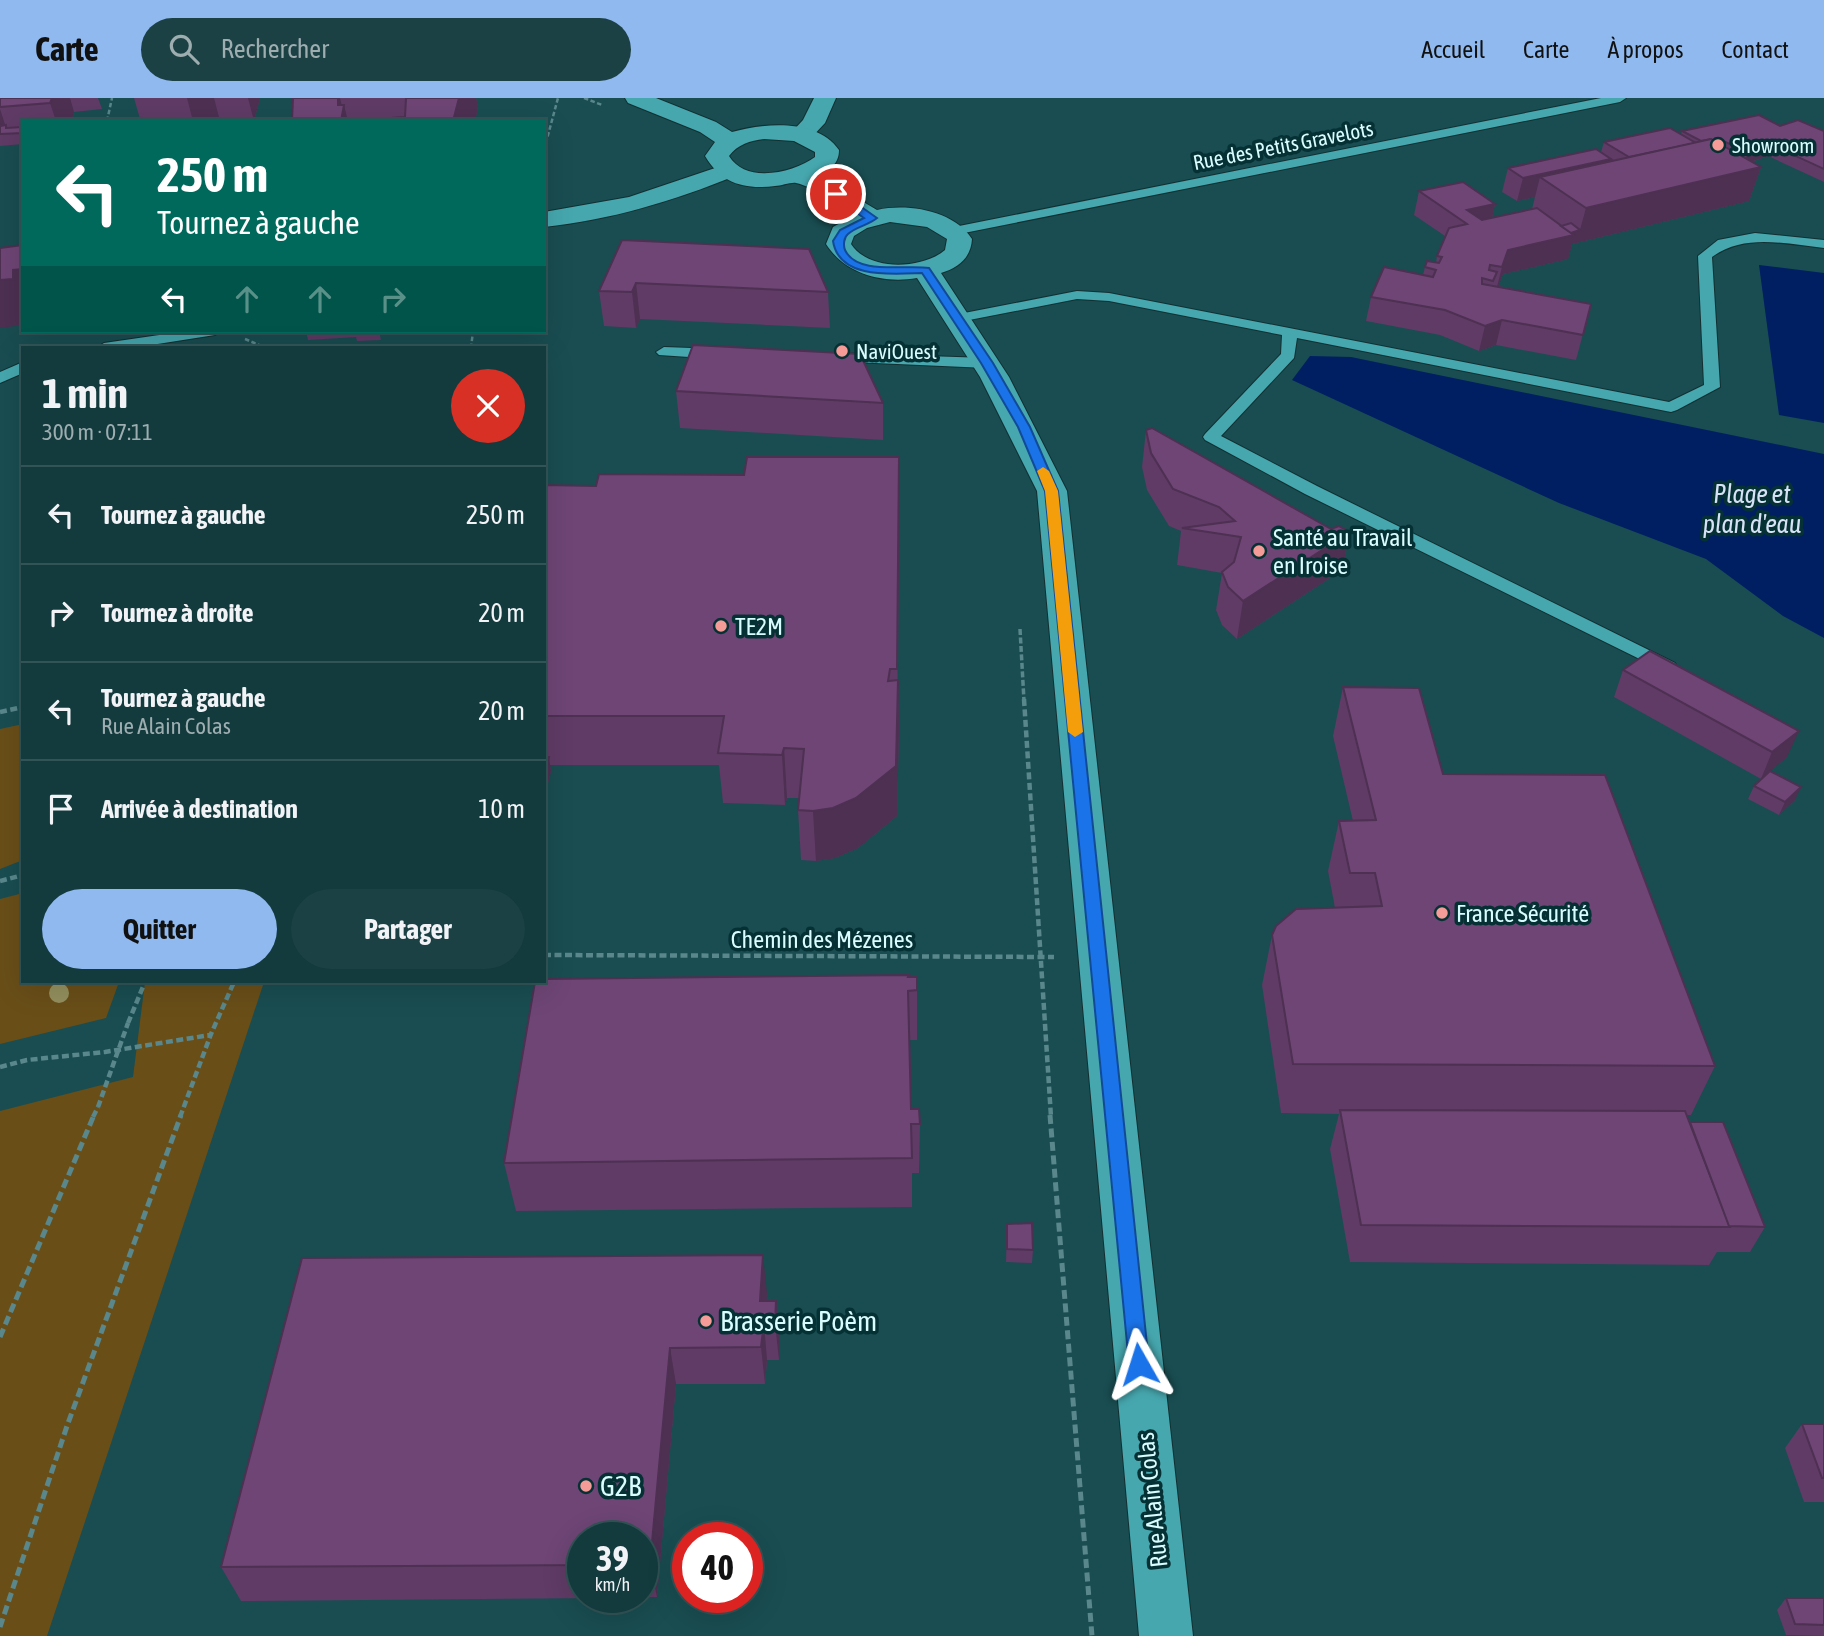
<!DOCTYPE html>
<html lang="fr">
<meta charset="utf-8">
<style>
body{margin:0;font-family:"Asap Condensed",sans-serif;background:#1c4144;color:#f1f3f6;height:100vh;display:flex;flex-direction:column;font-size:26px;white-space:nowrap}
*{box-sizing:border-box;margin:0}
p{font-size:23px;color:#9dadb0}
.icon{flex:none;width:38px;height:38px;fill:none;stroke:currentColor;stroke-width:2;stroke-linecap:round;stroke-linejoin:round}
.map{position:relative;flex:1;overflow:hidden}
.panel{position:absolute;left:21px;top:248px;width:525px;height:637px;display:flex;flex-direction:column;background:#133a3d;border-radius:0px;box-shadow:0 7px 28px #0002,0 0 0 2px #325457}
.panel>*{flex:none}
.guide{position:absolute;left:21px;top:21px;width:525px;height:214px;border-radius:0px;box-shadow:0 7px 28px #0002,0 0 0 2px #325457;background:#00695c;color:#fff;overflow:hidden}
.speed{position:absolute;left:567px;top:1424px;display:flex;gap:14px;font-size:35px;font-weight:700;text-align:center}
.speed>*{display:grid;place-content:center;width:91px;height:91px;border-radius:50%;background:#133a3d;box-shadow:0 7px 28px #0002,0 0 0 2px #325457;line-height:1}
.speed small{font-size:18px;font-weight:400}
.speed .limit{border:10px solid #d22;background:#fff;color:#111}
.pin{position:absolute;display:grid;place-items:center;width:60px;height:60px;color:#fff;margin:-30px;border:4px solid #fff;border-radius:50%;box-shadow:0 2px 7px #0007}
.me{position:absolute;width:77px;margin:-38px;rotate:354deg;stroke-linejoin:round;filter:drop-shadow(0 0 5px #0008)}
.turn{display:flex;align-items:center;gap:24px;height:147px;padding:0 21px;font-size:32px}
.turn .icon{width:91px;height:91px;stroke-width:2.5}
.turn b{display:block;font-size:49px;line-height:60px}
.lanes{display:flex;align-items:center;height:66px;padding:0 21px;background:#0003;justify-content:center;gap:35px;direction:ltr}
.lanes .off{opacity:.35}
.round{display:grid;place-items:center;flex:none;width:74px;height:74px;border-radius:37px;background:#1c4144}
.head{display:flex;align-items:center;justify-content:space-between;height:119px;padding:0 21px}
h1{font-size:42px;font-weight:700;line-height:52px}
.button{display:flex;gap:14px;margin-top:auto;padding:14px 21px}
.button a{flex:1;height:80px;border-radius:42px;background:#90b9f0;color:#111;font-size:28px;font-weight:700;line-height:80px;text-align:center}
.button a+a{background:#1c4144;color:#f1f3f6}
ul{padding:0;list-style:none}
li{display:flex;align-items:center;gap:21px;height:98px;padding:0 21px;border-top:2px solid #325457}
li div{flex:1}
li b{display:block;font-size:26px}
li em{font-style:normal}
header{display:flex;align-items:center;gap:42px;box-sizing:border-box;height:98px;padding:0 35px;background:#90b9f0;color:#111}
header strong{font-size:33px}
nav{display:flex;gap:38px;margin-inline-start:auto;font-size:24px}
.search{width:490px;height:63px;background:#1c4144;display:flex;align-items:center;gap:18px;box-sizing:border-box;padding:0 24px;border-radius:38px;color:#9dadb0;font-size:26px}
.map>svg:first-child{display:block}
</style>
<header>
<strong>Carte</strong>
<div class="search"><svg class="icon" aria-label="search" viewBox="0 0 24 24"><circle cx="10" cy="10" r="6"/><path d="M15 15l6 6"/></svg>Rechercher</div>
<nav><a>Accueil</a><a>Carte</a><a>À propos</a><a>Contact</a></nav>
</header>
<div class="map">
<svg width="1824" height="1538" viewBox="0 0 1824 1538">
<rect width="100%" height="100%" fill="#194d51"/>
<g fill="#694e18">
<polygon points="23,626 23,762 0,771 0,631"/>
<polygon points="23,795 23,884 119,884 106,920 0,946 0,801"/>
<polygon points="145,884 264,884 47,1538 0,1538 0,1013 133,979"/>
</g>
<g fill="#001f63">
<polygon points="1759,167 1824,175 1824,325 1779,317"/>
<polygon points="1310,258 1351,259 1824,356 1824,540 1783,518 1706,461 1559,405 1292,282"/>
</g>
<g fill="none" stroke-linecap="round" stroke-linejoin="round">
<g stroke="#123032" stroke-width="2">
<g id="service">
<polygon points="1601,0 1626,0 1620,4 954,137 947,133 954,129"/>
<path d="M1755 135 1824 142V150C1785 146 1745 135 1712 159L1720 289 1677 312 1671 314 1297 240 1294 260 1221 338 1317 388 1675 565 1677 569 1675 573 1668 575 1305 396 1205 342 1203 339 1205 336 1281 256 1282 237 1109 203 1077 201 959 224 952 220 959 216 1077 193 1109 195 1669 304 1704 287 1698 158 1718 142Z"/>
<polygon points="187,233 222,233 215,237 132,250 96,250 104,245"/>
<polygon points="664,249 719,251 727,256 719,261 659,257 656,254"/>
<polygon points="835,255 987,260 995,265 987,270 830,263 827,260 830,257"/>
<polygon points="23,264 23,275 0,285 0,274"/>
</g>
</g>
<g stroke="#123032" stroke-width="2">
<g id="minor">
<polygon points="814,0 836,0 825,25 810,41 794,41 790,36 803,22"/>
<path d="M727 66 735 68 739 73 735 78C673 103 611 122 544 129V114L629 99Z"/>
</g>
</g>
<g stroke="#123032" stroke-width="2">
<path id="tertiary" d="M625 0H656L716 24 732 34C764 25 817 20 839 52 839 66 830 72 818 77L877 112C909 105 954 113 972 141 971 160 958 170 941 175L1009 279 1067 393 1193 1538H1139L1037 393 980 279 917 180C883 186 845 176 826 146L833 129 853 118C839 109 813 88 796 85 791 84 781 88 775 88 744 92 721 85 705 58L715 44 700 34 628 5ZM764 41 794 43 815 54V59C793 75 746 86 729 58 738 46 750 43 764 41ZM890 124 927 129 947 141 945 152C923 171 869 174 851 146L854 138 867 130Z"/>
</g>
<g stroke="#59878b" stroke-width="2.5" stroke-dasharray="4.5 2.5" stroke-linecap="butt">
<polyline points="584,0 602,7"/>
<polyline points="107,23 112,0"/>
<polyline points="544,52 558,0"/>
<polyline points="245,241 266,250"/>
<polyline points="471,250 473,233"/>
</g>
<polyline stroke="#59878b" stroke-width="3.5" stroke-dasharray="6 2.5" stroke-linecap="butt" points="1020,531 1024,603"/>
<g stroke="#59878b" stroke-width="4.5" stroke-dasharray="7 3.5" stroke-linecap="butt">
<polyline points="1024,601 1051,1019"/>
<polyline points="0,614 23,609"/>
<polyline points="0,783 23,777"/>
<polyline points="544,857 1054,859"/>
<polyline points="128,925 145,884"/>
<polyline points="0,969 27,962 105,954 210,937"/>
<polyline points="93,1019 98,1009"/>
<polyline points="180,1019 211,936 234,884"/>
</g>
<g stroke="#59878b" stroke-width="5" stroke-dasharray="9 4.5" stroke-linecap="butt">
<polyline points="1050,1017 1092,1538"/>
<polyline points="0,1239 94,1017"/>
<polyline points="0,1529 67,1328 181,1017"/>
</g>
<use href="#service" fill="#46a7ae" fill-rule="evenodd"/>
<use href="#minor" fill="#46a7ae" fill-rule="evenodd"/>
<use href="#tertiary" fill="#46a7ae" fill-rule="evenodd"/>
<polyline stroke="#59878b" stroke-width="4.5" stroke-dasharray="7 3.5" stroke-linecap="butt" points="98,1009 128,925"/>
</g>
<circle fill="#938f5e" cx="59" cy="895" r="10"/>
<g fill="#5f3b65">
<polygon points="0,0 98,0 102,11 74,14 71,23 23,23 23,46 0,48"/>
<polygon points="134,0 260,0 254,23 110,23 140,21"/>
<polygon points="293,0 476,0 478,9 475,23 292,23"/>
<polygon points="1780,28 1824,33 1824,84 1768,58 1751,64 1761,69 1749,103 1572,146 1568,161 1503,176 1498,188 1591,206 1576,262 1496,247 1479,253 1440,237 1366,223 1371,199 1423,177 1425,169 1436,165 1437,158 1445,138 1414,117 1419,93 1495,106 1492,120 1532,111 1535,99 1517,103 1502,94 1508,70 1601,54 1604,44 1681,36 1682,33"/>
<polygon points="622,142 828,194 830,230 640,221 636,230 604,228 599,193"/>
<polygon points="306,233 379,233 381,242 357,243 356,239 308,242"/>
<polygon points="676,293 883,305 883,342 680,330"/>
<polygon points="1146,332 1331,431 1350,434 1342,472 1237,541 1222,527 1216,512 1222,475 1177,467 1181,433 1169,428 1147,392 1142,369"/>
<polygon points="544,387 899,406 898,582 899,632 897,718 858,750 835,760 816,763 801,762 798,712 799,700 787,700 785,707 723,705 719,667 550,667 551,673 546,693 544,693"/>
<polygon points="1623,572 1787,659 1770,673 1795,702 1779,717 1748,701 1754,688 1761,681 1614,599"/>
<polygon points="1343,589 1443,676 1715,968 1691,1017 1687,1017 1690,1024 1765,1129 1750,1154 1717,1154 1709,1167 1350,1164 1330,1051 1339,1016 1281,1015 1262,887 1272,837 1335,810 1328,773 1339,723 1353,723 1333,638"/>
<polygon points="909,879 917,879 917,942 910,942 911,1011 920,1026 919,1075 912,1075 912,1109 516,1113 504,1065"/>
<polygon points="1007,1126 1033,1152 1032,1165 1006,1164"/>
<polygon points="767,1195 766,1203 776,1203 779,1240 779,1262 767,1262 765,1286 676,1286 657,1499 642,1499 642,1440 583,1440 583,1500 602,1500 241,1503 221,1469"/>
<polygon points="1802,1326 1824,1326 1824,1404 1804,1404 1785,1350"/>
<polygon points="1786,1500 1824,1500 1824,1538 1786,1537 1777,1512"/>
</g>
<g fill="#4d3052">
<polygon points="52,0 70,0 74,14 71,23 56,23 50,5"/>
<polygon points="187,0 214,0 220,23 193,23"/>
<polygon points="248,0 260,0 254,23"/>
<polygon points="338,0 340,0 343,13 344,7 348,23 341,23 338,7"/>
<polygon points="459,0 476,0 478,9 475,23 453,23"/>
<polygon points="0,11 8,36 0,36"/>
<polygon points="1772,47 1768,58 1744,66 1748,54"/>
<polygon points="1611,61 1605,84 1540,79 1535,99 1517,103 1523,80"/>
<polygon points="1761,69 1749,103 1572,146 1568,161 1503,176 1496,193 1502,169 1508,152 1580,132 1586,110"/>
<polygon points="1495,106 1490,130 1467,112"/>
<polygon points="23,171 23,227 0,230 0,182 13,172"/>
<polygon points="636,185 640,221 636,230 632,194"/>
<polygon points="1502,222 1496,247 1479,253 1485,228"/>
<polygon points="899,359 899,406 897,620 897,571"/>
<polygon points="1350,434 1342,472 1237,541 1243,503"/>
<polygon points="898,582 899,632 897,718 858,750 835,760 816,763 813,713"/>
<polygon points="1799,633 1787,659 1761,681 1772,654"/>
<polygon points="784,650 787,700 785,707 782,657"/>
<polygon points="549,659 551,673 546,693 544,677"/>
<polygon points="1801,689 1795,702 1779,717 1785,704"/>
<polygon points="763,1157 767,1195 765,1225 764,1225 767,1262 765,1286 761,1249 760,1203"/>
<polygon points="776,1203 779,1240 779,1262 775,1225"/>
<polygon points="670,1250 676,1286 657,1499 650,1466"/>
</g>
<g fill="#6e4575" stroke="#4d3052" stroke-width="2">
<polygon points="0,0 52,0 50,5 0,9"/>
<polygon points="293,0 338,0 338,7 344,7 341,23 292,23"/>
<polygon points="406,0 459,0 453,23 346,23 405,19"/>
<polygon points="1759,17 1780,28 1798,22 1824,33 1824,71 1772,47 1748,54 1721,42 1715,44 1711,41 1701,43 1682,33"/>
<polygon points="141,20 140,23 110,23"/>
<polygon points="6,27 6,30 23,29 23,35 0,36 0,28"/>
<polygon points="1670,30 1696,45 1629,59 1604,44"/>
<polygon points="1711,41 1761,69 1586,110 1540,79"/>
<polygon points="1596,51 1611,61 1523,80 1508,70"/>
<polygon points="1463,84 1495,106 1467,112 1482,122 1537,110 1574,137 1508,152 1502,169 1490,167 1489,172 1497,174 1493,183 1482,180 1482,186 1591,206 1583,237 1502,222 1485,228 1445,212 1371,199 1384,169 1433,179 1436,172 1425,169 1427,163 1439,165 1442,159 1437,158 1449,130 1467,126 1419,93"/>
<polygon points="1571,125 1580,132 1571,135 1561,128"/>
<polygon points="622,142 809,151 828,194 636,185 632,194 599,193"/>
<polygon points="23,147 23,171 13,172 13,181 0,182 0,150"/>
<polygon points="693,247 860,256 883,305 676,293"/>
<polygon points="1152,330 1331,431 1339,428 1350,434 1243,503 1228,489 1222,474 1234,464 1241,439 1182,430 1235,423 1219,409 1173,391 1151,355 1146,332"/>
<polygon points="747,359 899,359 897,571 890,571 888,583 898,582 896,668 856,700 833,710 813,713 798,712 804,651 784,650 782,657 718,655 724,618 544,618 544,387 596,388 599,376 744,377"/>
<polygon points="1650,553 1799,633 1772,654 1623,572"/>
<polygon points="1343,589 1419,590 1443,676 1605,677 1715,968 1293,966 1272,837 1276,828 1296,811 1382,808 1375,775 1350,775 1339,723 1376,722"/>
<polygon points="544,659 549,659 544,677"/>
<polygon points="1770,673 1801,689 1785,704 1754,688"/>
<polygon points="909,877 908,879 917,879 917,892 908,893 911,1011 919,1011 920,1026 911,1026 912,1060 504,1065 535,884 544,884 544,881"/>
<polygon points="1340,1012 1685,1013 1730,1129 1361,1127"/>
<polygon points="1690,1024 1723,1024 1765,1129 1729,1128"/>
<polygon points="1032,1125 1033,1152 1007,1151 1007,1126"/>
<polygon points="763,1157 760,1203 776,1203 775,1225 764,1225 761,1249 670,1250 650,1466 642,1466 642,1440 583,1440 583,1467 221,1469 302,1160"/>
<polygon points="1802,1326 1824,1326 1824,1380 1822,1380"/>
<polygon points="1786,1500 1824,1500 1824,1527 1795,1526"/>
</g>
<path fill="#1a73e8" stroke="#114b97" stroke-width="2" d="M833 94H840L877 120C869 127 855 129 848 136 844 139 843 147 845 152 857 178 907 166 929 170L993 265 1030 329 1058 393 1149 1266 1146 1273 1139 1276 1132 1273 1129 1266 1045 393 1018 329 981 265 922 175C893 176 839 182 833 143L840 132 864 120 833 98Z"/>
<polygon fill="#f59e0b" points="1043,369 1049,373 1058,393 1083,634 1075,639 1068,634 1045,393 1037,373"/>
<g fill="#f59b98" stroke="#063134" stroke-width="2.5">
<circle cx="1718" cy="47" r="7"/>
<circle cx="842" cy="253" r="7"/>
<circle cx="1259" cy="453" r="7"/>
<circle cx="721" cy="528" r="7"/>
<circle cx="1442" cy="815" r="7"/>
<circle cx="706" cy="1223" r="7"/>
<circle cx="586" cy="1388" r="7"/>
</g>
<g text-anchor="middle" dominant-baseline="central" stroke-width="7" stroke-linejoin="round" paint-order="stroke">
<g font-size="21" fill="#d9fcfe" stroke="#063134">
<text transform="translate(1283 47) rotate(-11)">Rue des Petits Gravelots</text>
</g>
<g font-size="21" fill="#d9fcfe" stroke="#063134" text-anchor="start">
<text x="1732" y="47">Showroom</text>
<text x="856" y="253">NaviOuest</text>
</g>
<g font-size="24" fill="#d9fcfe" stroke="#063134" text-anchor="start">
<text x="1273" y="439">Santé au Travail<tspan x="1273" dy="28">en Iroise</tspan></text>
<text x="735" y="528">TE2M</text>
<text x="1456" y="815">France Sécurité</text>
</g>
<g font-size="24" fill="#d9fcfe" stroke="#063134">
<text x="822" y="841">Chemin des Mézenes</text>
<text transform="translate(1152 1402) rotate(-96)">Rue Alain Colas</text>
</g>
<g font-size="26" font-style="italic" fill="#d6e2f6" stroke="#063134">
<text x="1752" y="396">Plage et<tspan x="1752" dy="30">plan d'eau</tspan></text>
</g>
<g font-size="28" fill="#d9fcfe" stroke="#063134" text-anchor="start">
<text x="720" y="1223">Brasserie Poèm</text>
<text x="600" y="1388">G2B</text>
</g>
</g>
</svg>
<div class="speed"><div>39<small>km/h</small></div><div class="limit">40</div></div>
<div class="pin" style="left:836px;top:96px;background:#d93025"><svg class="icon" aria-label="arrive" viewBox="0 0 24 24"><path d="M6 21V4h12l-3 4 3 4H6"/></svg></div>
<svg class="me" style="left:1139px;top:1266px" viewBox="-20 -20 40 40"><path d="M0-17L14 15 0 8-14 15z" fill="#1a73e8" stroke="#fff" stroke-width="4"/></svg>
<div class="guide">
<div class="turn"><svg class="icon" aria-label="left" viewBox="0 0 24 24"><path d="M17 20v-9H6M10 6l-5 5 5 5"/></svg><div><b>250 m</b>Tournez à gauche</div></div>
<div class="lanes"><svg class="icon" aria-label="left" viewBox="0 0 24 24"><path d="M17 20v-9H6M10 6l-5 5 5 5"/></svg><svg class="icon off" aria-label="ahead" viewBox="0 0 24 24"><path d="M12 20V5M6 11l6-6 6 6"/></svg><svg class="icon off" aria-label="ahead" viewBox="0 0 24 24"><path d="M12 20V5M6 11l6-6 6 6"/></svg><svg class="icon off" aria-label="right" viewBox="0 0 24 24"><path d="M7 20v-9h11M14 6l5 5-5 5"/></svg></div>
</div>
<section class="panel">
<div class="head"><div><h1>1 min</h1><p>300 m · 07:11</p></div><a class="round" style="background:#d93025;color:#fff"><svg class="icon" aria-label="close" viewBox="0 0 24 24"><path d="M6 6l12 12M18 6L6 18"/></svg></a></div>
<ul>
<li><svg class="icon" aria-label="left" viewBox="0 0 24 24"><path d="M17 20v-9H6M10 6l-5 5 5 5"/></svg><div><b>Tournez à gauche</b></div><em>250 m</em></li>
<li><svg class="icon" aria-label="right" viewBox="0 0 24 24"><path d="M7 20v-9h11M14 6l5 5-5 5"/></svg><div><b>Tournez à droite</b></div><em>20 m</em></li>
<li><svg class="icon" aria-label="left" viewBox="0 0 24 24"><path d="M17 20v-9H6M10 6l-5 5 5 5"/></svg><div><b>Tournez à gauche</b><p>Rue Alain Colas</p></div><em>20 m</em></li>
<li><svg class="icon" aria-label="arrive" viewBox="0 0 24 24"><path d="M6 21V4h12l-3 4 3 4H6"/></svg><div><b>Arrivée à destination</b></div><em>10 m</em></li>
</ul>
<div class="button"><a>Quitter</a><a>Partager</a></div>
</section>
</div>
